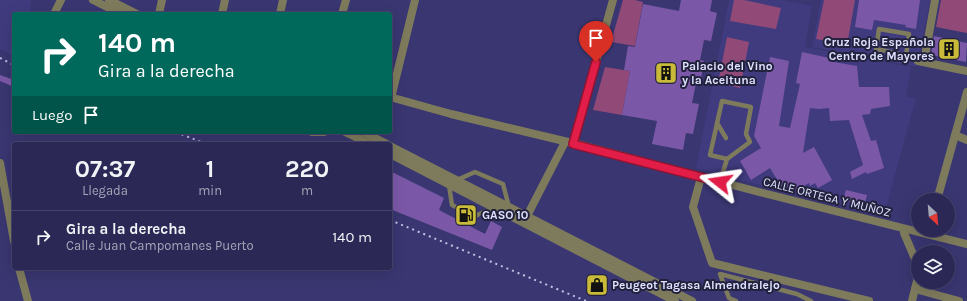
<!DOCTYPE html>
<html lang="es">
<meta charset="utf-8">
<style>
body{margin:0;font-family:Karla,sans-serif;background:#33305b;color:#f1f3f6;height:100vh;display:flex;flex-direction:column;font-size:15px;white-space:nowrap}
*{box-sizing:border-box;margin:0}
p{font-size:13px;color:#a6a6b9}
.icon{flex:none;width:22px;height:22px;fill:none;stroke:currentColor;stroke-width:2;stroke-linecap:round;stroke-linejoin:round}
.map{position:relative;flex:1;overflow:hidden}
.drawer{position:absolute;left:12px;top:142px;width:380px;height:128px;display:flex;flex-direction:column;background:#2b2855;border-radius:4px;box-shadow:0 4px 16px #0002,0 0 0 1px #47446c}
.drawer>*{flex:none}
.banner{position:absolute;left:12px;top:12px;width:380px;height:122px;border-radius:4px;box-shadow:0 4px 16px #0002,0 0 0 1px #47446c;background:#00695c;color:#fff;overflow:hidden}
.needle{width:26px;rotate:154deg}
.controls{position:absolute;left:911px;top:193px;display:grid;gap:8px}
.controls a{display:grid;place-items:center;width:44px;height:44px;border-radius:50%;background:#2b2855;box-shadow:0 4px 16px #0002,0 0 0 1px #47446c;font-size:20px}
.pin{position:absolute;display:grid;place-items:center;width:34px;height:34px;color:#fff;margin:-41px -17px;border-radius:50% 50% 50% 0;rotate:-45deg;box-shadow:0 0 4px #0007}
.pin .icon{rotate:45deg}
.me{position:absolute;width:44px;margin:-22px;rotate:285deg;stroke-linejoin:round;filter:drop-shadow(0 0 3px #0008)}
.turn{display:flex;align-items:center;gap:14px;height:84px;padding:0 20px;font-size:18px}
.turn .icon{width:52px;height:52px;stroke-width:2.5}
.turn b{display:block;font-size:28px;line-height:34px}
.then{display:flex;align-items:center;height:38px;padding:0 20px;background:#0003;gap:8px;font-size:15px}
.eta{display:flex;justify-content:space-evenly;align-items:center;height:68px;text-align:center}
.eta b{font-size:24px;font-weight:700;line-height:28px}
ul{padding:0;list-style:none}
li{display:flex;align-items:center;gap:12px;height:52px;padding:0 20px;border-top:1px solid #47446c}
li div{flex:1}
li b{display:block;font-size:15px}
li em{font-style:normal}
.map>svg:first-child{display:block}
</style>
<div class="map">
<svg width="967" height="301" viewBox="0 0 967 301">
<rect width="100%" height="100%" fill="#393671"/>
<g fill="#3f3b7e">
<polygon points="0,0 31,0 30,14 14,14 14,56 0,49"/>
<polygon points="729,0 783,0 812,6 805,47 911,67 906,97 916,98 884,215 789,193 696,168"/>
<polygon points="821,0 930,0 917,67 812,47"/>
</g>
<g fill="#914a78">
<polygon points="623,0 635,0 643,2 635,46 611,42"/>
<polygon points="734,0 744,0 781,8 776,29 730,21"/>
<polygon points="824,0 855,0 847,45 816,39"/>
<polygon points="941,0 967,0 967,33 936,27"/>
<polygon points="727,37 749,42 740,88 718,83"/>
<polygon points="605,67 630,71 622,115 593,110"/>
</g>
<g fill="#7b58a7">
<polygon points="681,0 712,0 710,11 717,13 711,41 704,40 700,60 704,61 700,84 696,83 692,103 699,104 693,134 686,133 683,150 652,144 657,121 622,115 630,71 624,70 628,46 635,47 643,4 679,11"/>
<polygon points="859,0 920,0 916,29 905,27 906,25 874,20 872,30 855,27"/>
<polygon points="934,36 967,43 966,62 931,55"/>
<polygon points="802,52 829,58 828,61 857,66 859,87 889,87 890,106 871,109 870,114 862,115 871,141 876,140 884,168 867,174 866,172 852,179 850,172 863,165 849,120 830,121 829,108 819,109 810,108 803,153 814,147 832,180 818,188 815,183 810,186 809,183 796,191 793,186 784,191 770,168 751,180 740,161 761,148 754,136 770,57 789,61 779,126 790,128 800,84 796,83"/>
<polygon points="0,75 14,80 14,87 0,81"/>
<polygon points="390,171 444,198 439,210 485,234 491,221 502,227 492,250 390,209"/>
<polygon points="846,190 867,195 864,206 843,200"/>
</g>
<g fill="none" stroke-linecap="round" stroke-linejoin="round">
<g stroke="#7e7b5d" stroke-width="4.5">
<path d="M906 56 909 34 879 29 876 49C892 52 903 54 918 61"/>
<polyline points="717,123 726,138"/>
<polyline points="457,180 475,172 503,184 509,207"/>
<polyline points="720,182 727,159 750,142 746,134 751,107 722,101 710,155 727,159"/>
<polyline points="449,185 452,205 475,216 493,208"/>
<polyline points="736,301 729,298 720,274 797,294 811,301"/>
</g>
<g stroke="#7e7b5d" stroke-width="8">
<polyline points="93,0 121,14"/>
<polyline points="109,0 137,14"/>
<polyline points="54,14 61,0"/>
<polyline points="159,14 162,0"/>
<polyline points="222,14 225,0"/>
<polyline points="280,14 283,0"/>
<polyline points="342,14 346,0"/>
<polyline points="918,61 967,71"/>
<polyline points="924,62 935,0"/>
<polyline points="390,97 451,114 585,146 759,192 967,244"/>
<polyline points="391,98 415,0"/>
<polyline points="312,132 324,132"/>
<polyline points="345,132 370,144"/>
<polyline points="363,132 387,144"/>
<polyline points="955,135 967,140"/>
<polyline points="573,144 613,0"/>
<polyline points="390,146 692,301"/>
<polyline points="390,154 675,301"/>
<polyline points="0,163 14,241"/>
<polyline points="701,177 693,207 712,263 869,301"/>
<polyline points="937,200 967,92"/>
<polyline points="527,216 565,142"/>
<polyline points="904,229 904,233 918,266"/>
<polyline points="19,268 28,301"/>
<polyline points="915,289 959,301"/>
<polyline points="912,301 918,277"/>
</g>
<g stroke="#c0c1e3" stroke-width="2" stroke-dasharray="2 4" stroke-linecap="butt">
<polyline points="0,58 14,65"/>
<polyline points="176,132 206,144"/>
<polyline points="390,220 586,301"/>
</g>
</g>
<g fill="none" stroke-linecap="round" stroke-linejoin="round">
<g stroke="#92132f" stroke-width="10">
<polyline id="route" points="596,62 573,144 720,182"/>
</g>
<use href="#route" stroke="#e11d48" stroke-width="7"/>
</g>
<defs>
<g id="building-square" transform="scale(1.15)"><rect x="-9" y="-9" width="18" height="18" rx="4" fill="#c9ba3a" stroke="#23223d"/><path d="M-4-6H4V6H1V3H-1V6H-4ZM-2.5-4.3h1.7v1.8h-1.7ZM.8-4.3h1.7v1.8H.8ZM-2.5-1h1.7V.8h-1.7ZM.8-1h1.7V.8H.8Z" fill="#111"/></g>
<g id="fuel-square" transform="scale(1.15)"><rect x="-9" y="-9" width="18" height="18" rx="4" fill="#c9ba3a" stroke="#23223d"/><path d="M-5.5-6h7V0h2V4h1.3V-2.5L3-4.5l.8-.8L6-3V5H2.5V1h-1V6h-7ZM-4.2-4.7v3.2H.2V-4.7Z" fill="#111"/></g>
<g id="shop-square" transform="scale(1.15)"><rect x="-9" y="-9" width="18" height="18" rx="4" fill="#c9ba3a" stroke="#23223d"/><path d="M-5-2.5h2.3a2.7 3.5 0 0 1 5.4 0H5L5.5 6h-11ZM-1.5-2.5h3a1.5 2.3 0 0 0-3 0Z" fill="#111"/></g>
</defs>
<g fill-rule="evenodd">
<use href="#building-square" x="949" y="49"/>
<use href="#building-square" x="666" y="73"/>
<use href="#fuel-square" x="466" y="215"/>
<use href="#shop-square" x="597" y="285"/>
</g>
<g text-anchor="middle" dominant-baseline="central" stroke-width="4" stroke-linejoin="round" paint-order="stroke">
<g font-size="12" font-weight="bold" fill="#dfe1fe" stroke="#23223d" text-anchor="start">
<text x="934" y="42" text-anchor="end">Cruz Roja Española<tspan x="934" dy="14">Centro de Mayores</tspan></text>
<text x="682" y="66">Palacio del Vino<tspan x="682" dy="14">y la Aceituna</tspan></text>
<text x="482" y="215">GASO 10</text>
<text x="612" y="285">Peugeot Tagasa Almendralejo</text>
</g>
<g font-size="12" fill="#dfe1fe" stroke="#23223d">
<text transform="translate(827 197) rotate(14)">CALLE ORTEGA Y MUÑOZ</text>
</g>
</g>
</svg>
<div class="controls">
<a><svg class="needle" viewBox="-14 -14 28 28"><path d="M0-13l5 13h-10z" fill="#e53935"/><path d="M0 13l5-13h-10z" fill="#a6a6b9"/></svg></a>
<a><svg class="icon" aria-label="layers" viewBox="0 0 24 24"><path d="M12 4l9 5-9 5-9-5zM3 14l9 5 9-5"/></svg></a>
</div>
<div class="pin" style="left:596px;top:62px;background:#d93025"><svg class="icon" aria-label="arrive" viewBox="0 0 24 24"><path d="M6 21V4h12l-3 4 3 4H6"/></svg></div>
<svg class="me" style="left:720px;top:182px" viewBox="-20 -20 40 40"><path d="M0-17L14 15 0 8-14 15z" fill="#e11d48" stroke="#fff" stroke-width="4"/></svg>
<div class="banner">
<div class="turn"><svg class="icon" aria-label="right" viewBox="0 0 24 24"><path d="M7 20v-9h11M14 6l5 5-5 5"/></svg><div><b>140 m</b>Gira a la derecha</div></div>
<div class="then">Luego<svg class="icon" aria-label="arrive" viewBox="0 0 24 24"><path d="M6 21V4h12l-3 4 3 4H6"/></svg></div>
</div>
<section class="drawer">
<div class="eta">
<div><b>07:37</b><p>Llegada</p></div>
<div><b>1</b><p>min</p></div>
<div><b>220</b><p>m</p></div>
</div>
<ul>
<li><svg class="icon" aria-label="right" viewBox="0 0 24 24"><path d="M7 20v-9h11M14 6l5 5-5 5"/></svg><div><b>Gira a la derecha</b><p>Calle Juan Campomanes Puerto</p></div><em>140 m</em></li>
</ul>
</section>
</div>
